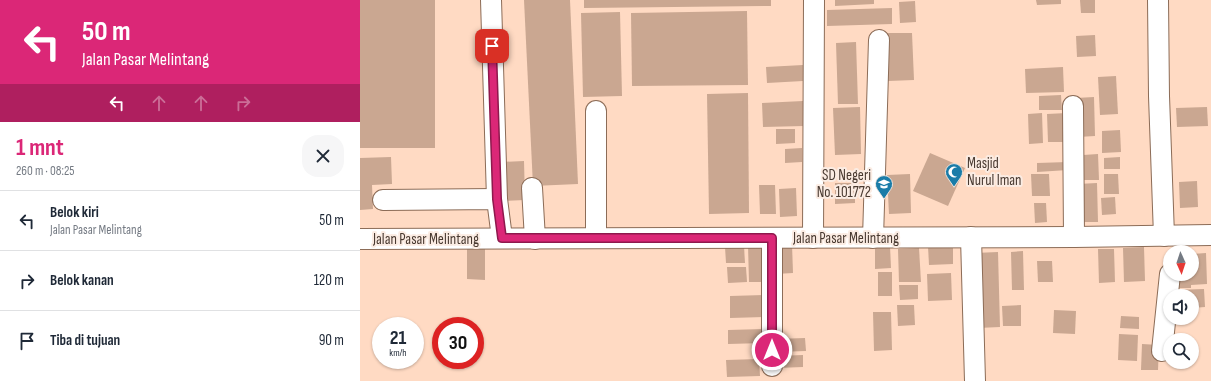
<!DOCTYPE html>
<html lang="id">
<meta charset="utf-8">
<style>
body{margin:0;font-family:"Sofia Sans Condensed",sans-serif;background:#f6f6f7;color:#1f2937;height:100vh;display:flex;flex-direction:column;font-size:15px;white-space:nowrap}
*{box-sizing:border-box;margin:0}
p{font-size:13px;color:#747a83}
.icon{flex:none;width:22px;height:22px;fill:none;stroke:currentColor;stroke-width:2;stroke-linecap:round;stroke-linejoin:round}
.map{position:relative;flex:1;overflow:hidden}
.sheet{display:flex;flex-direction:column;background:#fff;width:360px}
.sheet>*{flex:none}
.hud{background:#db2777;color:#fff;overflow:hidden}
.needle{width:26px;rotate:177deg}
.tools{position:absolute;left:803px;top:245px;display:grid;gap:8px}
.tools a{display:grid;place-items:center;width:36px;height:36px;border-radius:50%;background:#fff;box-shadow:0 1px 3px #0004;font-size:20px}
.speed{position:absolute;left:12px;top:317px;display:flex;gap:8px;font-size:20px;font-weight:700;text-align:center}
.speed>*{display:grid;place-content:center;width:52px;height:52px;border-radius:50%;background:#fff;box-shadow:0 1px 3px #0004;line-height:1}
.speed small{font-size:10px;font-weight:400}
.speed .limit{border:6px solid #d22;background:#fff;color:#111}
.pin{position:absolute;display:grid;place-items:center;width:34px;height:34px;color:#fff;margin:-17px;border-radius:8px;box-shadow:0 2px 6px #0006}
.me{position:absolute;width:44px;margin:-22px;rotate:0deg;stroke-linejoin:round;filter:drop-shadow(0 0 3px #0008)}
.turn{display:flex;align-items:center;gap:14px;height:84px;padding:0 16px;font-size:18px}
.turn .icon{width:52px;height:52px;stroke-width:2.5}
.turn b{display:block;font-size:28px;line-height:34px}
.lanes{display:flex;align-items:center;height:38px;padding:0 16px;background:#0003;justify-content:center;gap:20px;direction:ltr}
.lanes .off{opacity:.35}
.round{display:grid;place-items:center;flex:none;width:42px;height:42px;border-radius:16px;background:#f6f6f7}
.overview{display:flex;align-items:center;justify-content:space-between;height:68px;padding:0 16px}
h1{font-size:24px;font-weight:700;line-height:30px;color:#db2777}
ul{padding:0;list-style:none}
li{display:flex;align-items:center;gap:12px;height:60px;padding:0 16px;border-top:1px solid #e0e1e3}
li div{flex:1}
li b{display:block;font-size:15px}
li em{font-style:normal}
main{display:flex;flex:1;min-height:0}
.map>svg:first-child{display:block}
</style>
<main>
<section class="sheet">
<div class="hud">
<div class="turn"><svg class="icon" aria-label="left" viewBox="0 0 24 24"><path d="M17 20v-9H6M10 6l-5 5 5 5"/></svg><div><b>50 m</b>Jalan Pasar Melintang</div></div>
<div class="lanes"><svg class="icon" aria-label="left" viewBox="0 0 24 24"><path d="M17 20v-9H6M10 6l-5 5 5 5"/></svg><svg class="icon off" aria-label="ahead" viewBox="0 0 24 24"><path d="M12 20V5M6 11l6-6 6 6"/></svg><svg class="icon off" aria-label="ahead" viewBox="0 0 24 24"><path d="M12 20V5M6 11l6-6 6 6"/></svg><svg class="icon off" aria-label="right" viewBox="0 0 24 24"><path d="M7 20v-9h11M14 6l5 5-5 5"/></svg></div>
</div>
<div class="overview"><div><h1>1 mnt</h1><p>260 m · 08:25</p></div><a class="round"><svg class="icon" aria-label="close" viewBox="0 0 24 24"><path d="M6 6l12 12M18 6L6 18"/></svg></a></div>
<ul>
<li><svg class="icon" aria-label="left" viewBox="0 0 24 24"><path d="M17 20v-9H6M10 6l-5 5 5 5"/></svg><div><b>Belok kiri</b><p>Jalan Pasar Melintang</p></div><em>50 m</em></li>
<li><svg class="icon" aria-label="right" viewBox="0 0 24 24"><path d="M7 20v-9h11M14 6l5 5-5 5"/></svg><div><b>Belok kanan</b></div><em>120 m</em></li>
<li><svg class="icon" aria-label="arrive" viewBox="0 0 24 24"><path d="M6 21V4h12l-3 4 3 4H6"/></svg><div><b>Tiba di tujuan</b></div><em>90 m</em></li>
</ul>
</section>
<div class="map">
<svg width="851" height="381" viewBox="0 0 851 381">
<rect width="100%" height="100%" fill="#ffdac3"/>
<g fill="#caa791">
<rect x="0" y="0" width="75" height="148"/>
<polygon points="164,0 210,0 218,184 173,186"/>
<polygon points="224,0 411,0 411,6 224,8"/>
<polygon points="475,0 514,0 514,4 475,6"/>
<polygon points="676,0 701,0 701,4 677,5"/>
<polygon points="720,0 735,0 735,13 721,13"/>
<polygon points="555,1 556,22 540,23 539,2"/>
<polygon points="532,8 532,24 467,26 467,10"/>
<polygon points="387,11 388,85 272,86 271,13"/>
<polygon points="260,12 262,96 223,97 221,13"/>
<polygon points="526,33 552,33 554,80 528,81"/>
<polygon points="735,35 736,56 717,57 716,36"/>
<polygon points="496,42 498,104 478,104 476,43"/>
<polygon points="443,65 443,81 407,83 406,67"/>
<polygon points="703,67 704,92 666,93 665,69"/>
<polygon points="756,76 758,114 740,115 738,77"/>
<polygon points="388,93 389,213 349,214 347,94"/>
<polygon points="701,95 702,110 679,110 679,96"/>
<polygon points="734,97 735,136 718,137 716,98"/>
<polygon points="443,101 444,126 403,127 402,103"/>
<polygon points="500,107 501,154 475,155 473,108"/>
<polygon points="847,107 848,126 817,127 816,108"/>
<polygon points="682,113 683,143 669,144 668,114"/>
<polygon points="707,113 708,142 688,142 687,114"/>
<polygon points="416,129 435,129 435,143 416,144"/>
<polygon points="760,130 761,152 742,153 742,131"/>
<polygon points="442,148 442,162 425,163 425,149"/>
<polygon points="570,153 605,168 588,206 553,191"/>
<polygon points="738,154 739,180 723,180 723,155"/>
<polygon points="31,157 32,184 12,185 13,209 0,210 0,158"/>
<polygon points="760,157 760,169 744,169 744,158"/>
<polygon points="164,161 165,200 141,201 140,162"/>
<polygon points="708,162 708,170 677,172 677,163"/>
<polygon points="550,174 551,213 529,214 527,175"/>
<polygon points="671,174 689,174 690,196 672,196"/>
<polygon points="744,174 758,174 759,194 744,194"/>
<polygon points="837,181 838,207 820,208 819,182"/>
<polygon points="475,183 495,183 495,203 475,204"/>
<polygon points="737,183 738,222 719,222 718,184"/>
<polygon points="399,185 415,185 416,214 400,214"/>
<polygon points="436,188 437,216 420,217 419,189"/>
<polygon points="755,197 756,214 742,215 741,198"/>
<polygon points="674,203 686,203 687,222 675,223"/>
<polygon points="107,244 125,245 125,280 107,279"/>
<polygon points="432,244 433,273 416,274 415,245"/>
<polygon points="388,245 408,245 409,282 389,282"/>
<polygon points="593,245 593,264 569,265 568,246"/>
<polygon points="384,246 385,263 366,263 365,247"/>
<polygon points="515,246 530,246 531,268 515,269"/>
<polygon points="784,247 785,281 764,282 763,248"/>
<polygon points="559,248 561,282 539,282 538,249"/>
<polygon points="738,249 754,249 755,282 739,283"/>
<polygon points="663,251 664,290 652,290 651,252"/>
<polygon points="638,252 640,327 618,328 615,253"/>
<polygon points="846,253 847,284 831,285 831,288 815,288 815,274 832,274 832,254"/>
<polygon points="677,261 692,261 693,282 678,282"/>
<polygon points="367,267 386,267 387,282 368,283"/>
<rect x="518" y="272" width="14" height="24"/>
<polygon points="591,273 592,300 568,301 567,274"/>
<polygon points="539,285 558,285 558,299 540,300"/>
<polygon points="844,289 845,307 832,308 832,296 814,296 813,290"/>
<polygon points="405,295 406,317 370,318 370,296"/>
<polygon points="537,305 554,305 555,325 538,326"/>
<polygon points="661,305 661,326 643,326 642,306"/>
<polygon points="694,310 716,311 715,334 693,333"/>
<polygon points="513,312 531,312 532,350 514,351"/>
<polygon points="761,316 779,317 779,329 760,328"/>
<polygon points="407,329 408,343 368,344 368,330"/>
<polygon points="759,334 778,335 777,361 758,360"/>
<polygon points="445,338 446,351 417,352 416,339"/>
<polygon points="782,344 799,345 798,370 781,370"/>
<polygon points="443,355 443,367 417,368 417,356"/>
<polygon points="399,359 400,376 367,377 366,360"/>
</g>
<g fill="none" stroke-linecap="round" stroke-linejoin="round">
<g stroke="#8c6c57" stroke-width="22">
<g id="minor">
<polyline points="131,0 137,199"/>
<polyline points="798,0 799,96 804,236"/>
<polyline points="713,106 714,237"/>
<polyline points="172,188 175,239"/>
<polyline points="23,200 137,199 142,238"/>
<polyline points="611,237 615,381"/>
<polyline points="236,238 236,111"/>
<polyline points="412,238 412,366"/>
<polyline points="453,238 454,0"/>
<polyline points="513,238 519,40"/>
<polyline points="0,239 714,237 851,235"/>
<polyline points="802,351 810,274"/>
</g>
</g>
<use href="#minor" stroke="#fff" stroke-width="20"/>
</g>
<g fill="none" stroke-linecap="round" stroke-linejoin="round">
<g stroke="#8e194d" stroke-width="10">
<polyline id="route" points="132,46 137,199 142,238 412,238 412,350"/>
</g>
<use href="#route" stroke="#db2777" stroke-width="7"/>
</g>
<defs>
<g id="mosque-pin" transform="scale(0.9)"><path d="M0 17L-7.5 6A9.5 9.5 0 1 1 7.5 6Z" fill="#1a7ca8" stroke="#fbece3"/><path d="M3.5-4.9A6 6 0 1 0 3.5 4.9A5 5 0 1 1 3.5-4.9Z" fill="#fff"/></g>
<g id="school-pin" transform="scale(0.9)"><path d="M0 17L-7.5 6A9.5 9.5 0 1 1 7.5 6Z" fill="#1a7ca8" stroke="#fbece3"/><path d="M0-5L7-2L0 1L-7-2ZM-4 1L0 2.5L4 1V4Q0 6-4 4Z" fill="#fff"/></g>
</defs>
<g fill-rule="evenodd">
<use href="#mosque-pin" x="594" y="172"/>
<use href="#school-pin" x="524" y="184"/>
</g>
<g text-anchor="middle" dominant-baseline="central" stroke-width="4" stroke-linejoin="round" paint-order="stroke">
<g font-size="15" fill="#483930" stroke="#fbece3" text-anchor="start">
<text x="607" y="163">Masjid<tspan x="607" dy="17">Nurul Iman</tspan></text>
<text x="511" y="175" text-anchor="end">SD Negeri<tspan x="511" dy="17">No. 101772</tspan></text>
</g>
<g font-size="15" fill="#483930" stroke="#fbece3">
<text x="486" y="238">Jalan Pasar Melintang</text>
<text x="66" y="239">Jalan Pasar Melintang</text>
</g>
</g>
</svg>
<div class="tools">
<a><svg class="needle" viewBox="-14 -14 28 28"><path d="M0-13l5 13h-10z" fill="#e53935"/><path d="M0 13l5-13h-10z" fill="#747a83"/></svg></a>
<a><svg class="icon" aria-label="sound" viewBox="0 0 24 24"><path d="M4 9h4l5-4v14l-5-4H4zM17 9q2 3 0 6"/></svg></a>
<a><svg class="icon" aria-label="search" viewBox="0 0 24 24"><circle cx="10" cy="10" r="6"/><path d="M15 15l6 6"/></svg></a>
</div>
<div class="speed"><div>21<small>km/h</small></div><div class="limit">30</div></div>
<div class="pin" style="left:132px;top:46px;background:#d93025"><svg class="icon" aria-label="arrive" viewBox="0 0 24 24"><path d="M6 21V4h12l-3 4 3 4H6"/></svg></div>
<svg class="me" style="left:412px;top:350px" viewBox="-20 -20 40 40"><circle r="17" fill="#db2777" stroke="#fff" stroke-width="3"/><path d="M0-11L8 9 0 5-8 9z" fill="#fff"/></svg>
</div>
</main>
